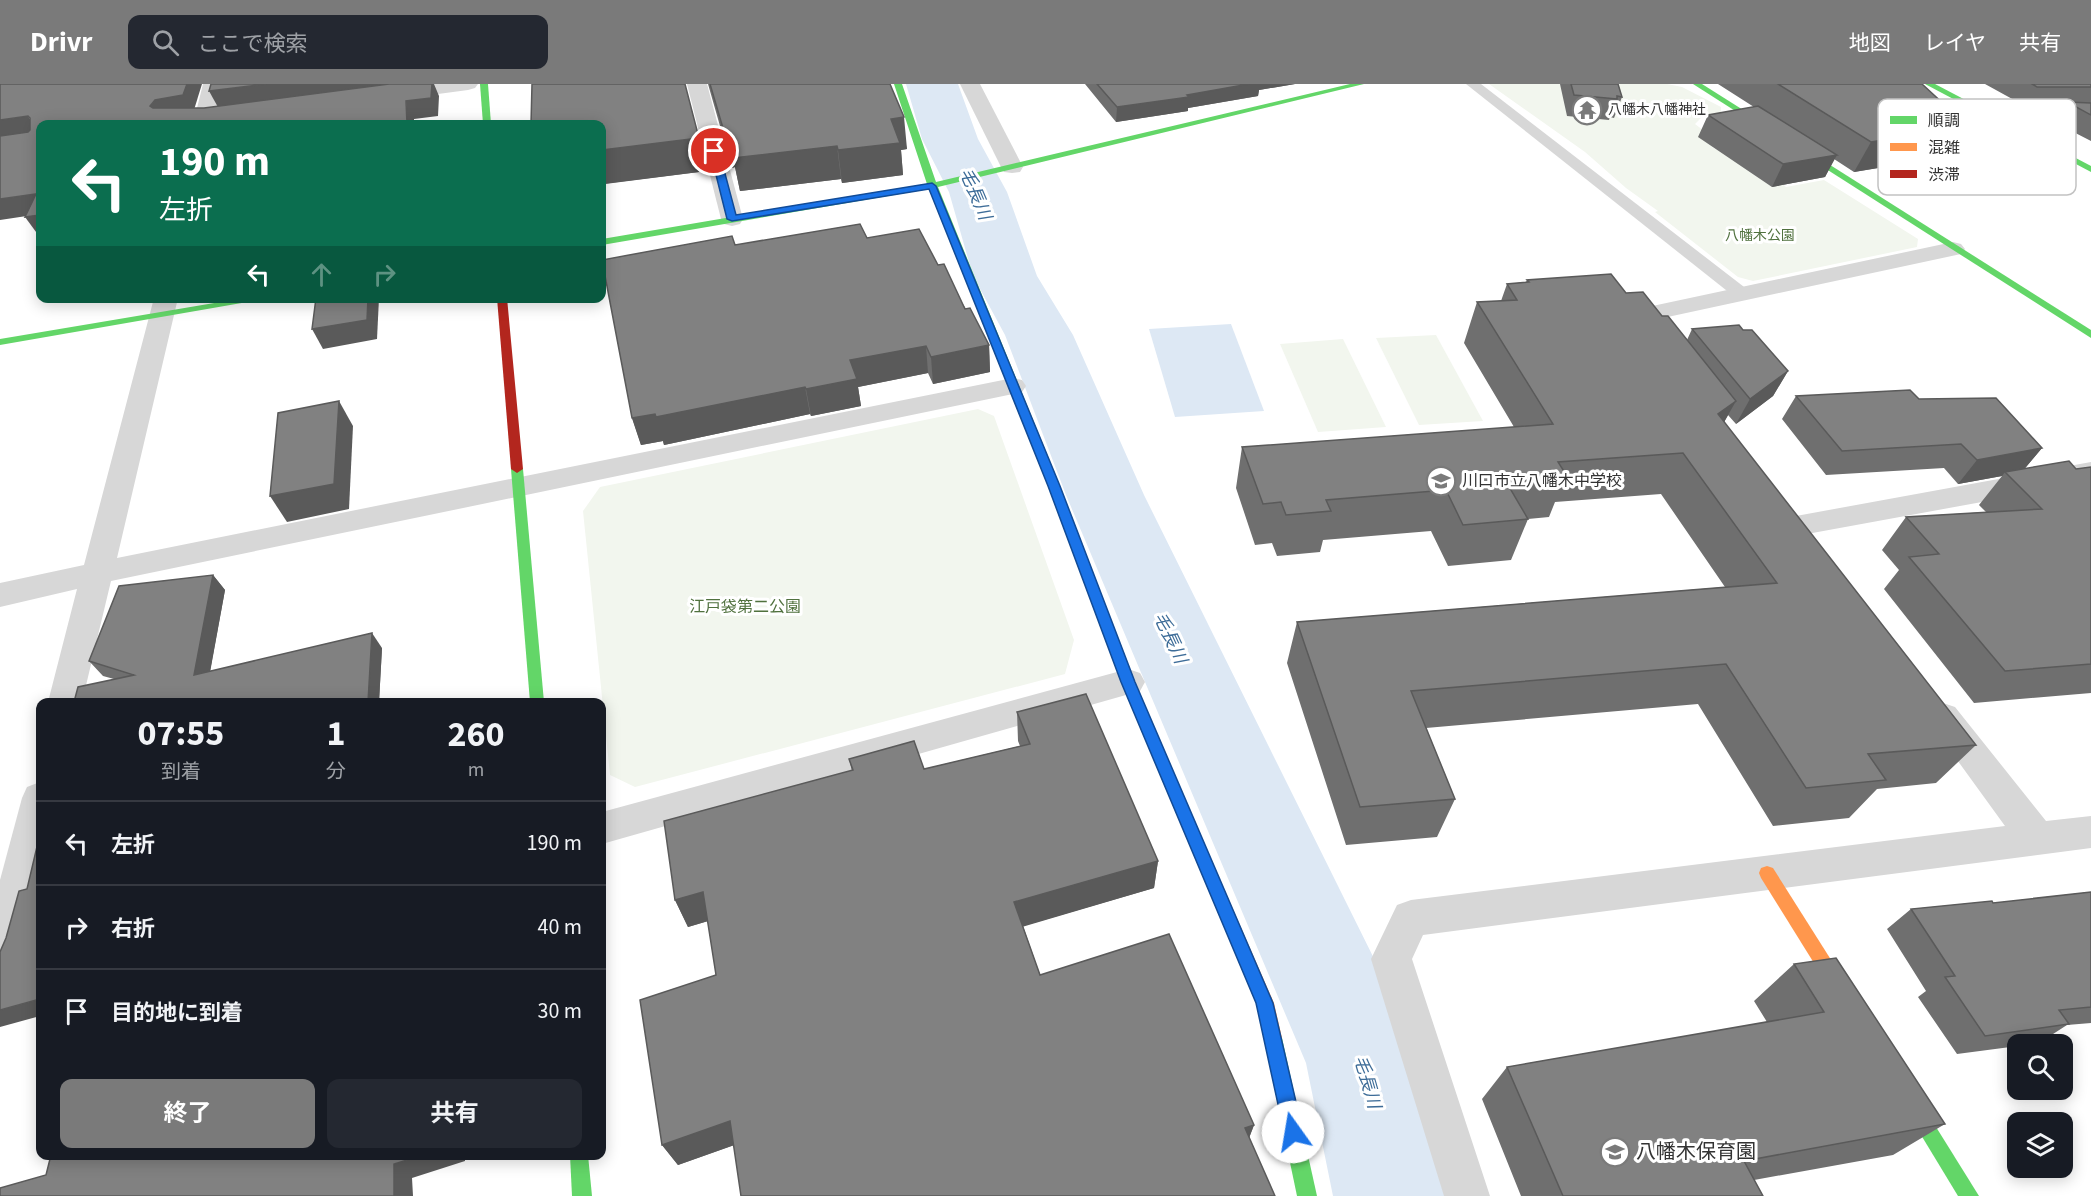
<!DOCTYPE html>
<html lang="ja">
<meta charset="utf-8">
<style>
body{margin:0;font-family:"Source Sans 3","Noto Sans JP",sans-serif;background:#242831;color:#f1f3f6;height:100vh;display:flex;flex-direction:column;font-size:22px;white-space:nowrap}
*{box-sizing:border-box;margin:0}
p{font-size:20px;color:#9ea1a6}
.icon{flex:none;width:33px;height:33px;fill:none;stroke:currentColor;stroke-width:2;stroke-linecap:round;stroke-linejoin:round}
.map{position:relative;flex:1;overflow:hidden}
.drawer{position:absolute;left:36px;top:614px;width:570px;height:462px;display:flex;flex-direction:column;background:#171b24;border-radius:12px;box-shadow:0 3px 15px #0003}
.drawer>*{flex:none}
.hud{position:absolute;left:36px;top:36px;width:570px;height:183px;border-radius:12px;box-shadow:0 3px 15px #0003;background:#0b6e4f;color:#fff;overflow:hidden}
.fabs{position:absolute;left:2007px;top:950px;display:grid;gap:12px}
.fabs a{display:grid;place-items:center;width:66px;height:66px;border-radius:12px;background:#171b24;box-shadow:0 3px 15px #0003;font-size:30px}
.pin{position:absolute;display:grid;place-items:center;width:51px;height:51px;color:#fff;margin:-26px;border:3px solid #fff;border-radius:50%;box-shadow:0 2px 6px #0007}
.me{position:absolute;width:66px;margin:-33px;rotate:347deg;stroke-linejoin:round;filter:drop-shadow(0 0 4px #0008)}
.turn{display:flex;align-items:center;gap:21px;height:126px;padding:0 24px;font-size:27px}
.turn .icon{width:78px;height:78px;stroke-width:2.5}
.turn b{display:block;font-size:42px;line-height:51px}
.lanes{display:flex;align-items:center;height:57px;padding:0 24px;background:#0003;justify-content:center;gap:30px;direction:ltr}
.lanes .off{opacity:.35}
.eta{display:flex;justify-content:space-evenly;align-items:center;height:102px;text-align:center}
.eta b{font-size:36px;font-weight:700;line-height:42px}
.cta{display:flex;gap:12px;margin-top:auto;padding:12px 24px}
.cta a{flex:1;height:69px;border-radius:12px;background:#7a7a7a;color:#fff;font-size:24px;font-weight:700;line-height:69px;text-align:center}
.cta a+a{background:#242831;color:#f1f3f6}
ul{padding:0;list-style:none}
li{display:flex;align-items:center;gap:18px;height:84px;padding:0 24px;border-top:2px solid #363941}
li div{flex:1}
li b{display:block;font-size:22px}
li em{font-style:normal}
header{display:flex;align-items:center;gap:36px;box-sizing:border-box;height:84px;padding:0 30px;background:#7a7a7a;color:#fff}
header strong{font-size:28px}
nav{display:flex;gap:33px;margin-inline-start:auto;font-size:21px}
.search{width:420px;height:54px;background:#242831;display:flex;align-items:center;gap:15px;box-sizing:border-box;padding:0 21px;border-radius:12px;color:#9ea1a6;font-size:22px}
.map>svg:first-child{display:block}
</style>
<header>
<strong>Drivr</strong>
<div class="search"><svg class="icon" aria-label="search" viewBox="0 0 24 24"><circle cx="10" cy="10" r="6"/><path d="M15 15l6 6"/></svg>ここで検索</div>
<nav><a>地図</a><a>レイヤ</a><a>共有</a></nav>
</header>
<div class="map">
<svg width="2091" height="1112" viewBox="0 0 2091 1112">
<rect width="100%" height="100%" fill="#fff"/>
<g fill="#f2f6ee">
<path d="M1489 0H1667L1682 3 1721 23V31L1701 34 1695 40 1719 58 1712 63C1735 77 1765 84 1786 103L1824 96 1918 155 1917 163 1753 197 1738 193 1655 128 1658 127 1626 104 1585 68Z"/>
<polygon points="1436,251 1483,337 1419,341 1376,254"/>
<polygon points="1343,255 1386,343 1318,348 1280,260"/>
<polygon points="978,325 994,332 1074,556 1065,590 635,703 610,691 583,427 600,403"/>
</g>
<polygon fill="#dde8f4" points="1231,240 1264,327 1175,333 1149,245"/>
<g fill="none" stroke-linecap="round" stroke-linejoin="round">
<polygon fill="#dde8f4" fill-rule="evenodd" points="906,0 958,0 978,55 1007,108 1037,192 1073,251 1144,411 1405,937 1422,978 1459,1112 1333,1112 1306,979 1066,411 1005,251 973,192 949,108 922,55"/>
<polygon fill="#d7d7d7" fill-rule="evenodd" points="1466,0 1481,0 1748,206 1750,210 1748,214 1736,214"/>
<g fill="#d7d7d7" fill-rule="evenodd">
<polygon points="203,0 223,0 213,40 193,40"/>
<polygon points="424,0 478,0 475,4 468,6 393,16 386,14 383,10 386,6"/>
<polygon points="687,0 707,0 743,135 740,140 732,142 724,140 721,135"/>
<polygon points="960,0 980,0 1023,83 1020,88 1012,89 1004,88 1001,83"/>
<polygon points="1988,24 2091,24 2091,36 1981,34 1978,30 1981,26"/>
<path d="M1953 158 1961 160 1965 165 1961 170 1663 234 1659 246 1670 261 1666 266C1648 271 1643 261 1633 247L1643 224Z"/>
<polygon points="154,214 178,214 117,474 1013,294 1022,296 1026,302 1022,308 1013,310 111,497 82,618 48,618 77,505 0,523 0,499 84,481"/>
<polygon points="2091,378 2091,398 1796,452 1785,449 1781,442 1785,435 1796,432"/>
<polygon points="1128,585 1140,589 1145,598 1140,607 602,760 602,728"/>
<polygon points="1943,619 1955,623 2046,737 2091,732 2091,764 1423,851 1412,875 1490,1112 1444,1112 1371,875 1397,821 1411,816 2005,742 1926,633 1931,623"/>
<path d="M40 698C47 755 38 835 14 887L0 893V796L22 714 27 703Z"/>
</g>
<g fill="#63d668" fill-rule="evenodd">
<polygon points="480,0 488,0 491,40 483,40"/>
<polygon points="894,0 902,0 936,98 1350,0 1364,0 938,103 1060,402 1135,598 1169,679 1167,683 1162,685 1157,683 1121,598 1048,402 929,105 602,161 602,155 927,100"/>
<polygon points="1693,0 1702,0 2091,246 2091,254"/>
<polygon points="1925,0 1935,0 2091,82 2091,88"/>
<polygon points="244,214 270,214 0,261 0,255"/>
<polygon points="517,381 523,385 544,618 530,618 511,385"/>
<polygon points="1273,945 1279,948 1282,954 1317,1112 1297,1112 1264,954 1267,948"/>
<polygon points="1907,1003 1913,1006 1979,1112 1958,1112 1901,1018 1898,1012 1901,1006"/>
<polygon points="570,1071 588,1071 592,1112 572,1112"/>
</g>
<g fill="#ff974d" fill-rule="evenodd">
<polygon points="1162,673 1167,675 1169,679 1274,919 1282,954 1279,960 1273,963 1267,960 1256,919 1155,679 1157,675"/>
<polygon points="1767,782 1773,784 1852,909 1855,915 1852,921 1846,923 1840,921 1761,794 1759,789 1761,784"/>
</g>
<polygon fill="#b3261e" fill-rule="evenodd" points="497,214 507,214 523,385 517,389 511,385"/>
</g>
<g fill="#6f6f6f">
<polygon points="708,0 890,0 907,65 901,66 903,91 842,99 841,95 740,107 735,83 732,84"/>
<polygon points="1085,0 1295,0 1259,6 1258,12 1188,24 1188,27 1116,38"/>
<polygon points="1560,0 1618,0 1622,13 1614,34 1610,33 1609,36 1567,32"/>
<polygon points="1718,0 1922,0 1972,46 1954,76 1908,79 1854,88 1834,75 1825,93 1772,103 1698,53 1708,31 1754,23"/>
<polygon points="1985,0 2091,0 2091,57 2054,38 2065,22 2025,22"/>
<polygon points="602,40 699,54 707,87 602,100"/>
<polygon points="867,154 938,181 989,261 990,288 933,300 928,289 858,303 861,322 811,332 810,330 664,361 663,357 641,361 632,334 735,161"/>
<polygon points="1527,196 1626,209 1662,232 1687,256 1692,245 1743,246 1788,287 1773,312 1736,340 1728,331 1724,338 1976,661 1936,699 1877,705 1849,734 1773,742 1698,620 1426,644 1455,715 1437,753 1346,761 1287,579 1297,538 1725,503 1661,410 1555,418 1549,433 1528,435 1511,476 1448,482 1431,447 1323,456 1320,468 1277,472 1272,459 1255,461 1236,404 1242,363 1514,343 1464,259 1477,218 1501,217 1507,200 1526,198"/>
<polygon points="1796,312 1919,315 2042,364 2025,384 2076,385 2091,383 2091,609 1974,619 1884,505 1899,486 1882,466 1906,433 1986,428 1979,421 2002,392 1958,400 1944,384 1826,391 1782,335"/>
<polygon points="213,491 225,506 210,587 382,564 379,618 114,595 103,592 89,577"/>
<polygon points="1017,628 1158,777 1154,804 1023,842 1040,891 1254,1041 1249,1054 734,1061 678,1081 662,1061 716,891 708,837 688,843 675,816 852,687 849,675 924,685 1020,662 1018,657"/>
<polygon points="2091,808 2091,939 2067,941 2039,959 2018,960 2018,962 1957,970 1918,913 1926,907 1887,845 1911,825 1993,819"/>
<polygon points="1794,880 1945,1040 1893,1071 1754,1096 1763,1112 1521,1112 1482,1015 1507,983 1767,938 1754,917"/>
</g>
<g fill="#5a5a5a">
<polygon points="187,0 202,0 193,29 161,40 150,22 155,16"/>
<polygon points="266,0 408,0 219,25 209,7"/>
<polygon points="432,0 434,0 439,12 438,32 414,35 414,40 407,40 406,17"/>
<polygon points="1249,0 1295,0 1259,6 1258,12 1188,24 1188,27 1116,38 1117,23"/>
<polygon points="28,32 40,50 0,56 0,36"/>
<polygon points="904,33 907,65 901,66 903,91 842,99 838,66 891,35"/>
<polygon points="1925,49 1908,79 1854,88 1871,58"/>
<polygon points="725,51 729,51 837,62 841,95 740,107 735,83 732,84"/>
<polygon points="699,54 707,87 605,100 602,90 602,66"/>
<polygon points="1837,71 1825,93 1772,103 1783,80"/>
<polygon points="36,110 40,130 0,136 0,115"/>
<polygon points="40,131 40,152 39,152 25,133"/>
<polygon points="368,214 379,214 377,255 323,265 312,245"/>
<polygon points="989,261 990,288 933,300 931,273"/>
<polygon points="926,262 928,289 858,303 861,322 811,332 806,305 850,276"/>
<polygon points="1788,287 1773,312 1736,340 1750,315"/>
<polygon points="805,303 810,330 664,361 663,357 641,361 632,334"/>
<polygon points="339,317 353,342 349,425 287,438 270,412"/>
<polygon points="1736,317 1713,358 1718,330"/>
<polygon points="2042,364 2022,388 2005,388 2002,392 1958,400 1977,376"/>
<polygon points="213,491 225,506 207,605 194,591"/>
<polygon points="372,549 382,564 379,618 368,618"/>
<polygon points="1158,777 1154,804 1015,845 1014,818"/>
<polygon points="703,808 715,835 688,843 675,816"/>
<polygon points="40,915 40,932 0,943 0,926"/>
<polygon points="730,1037 743,1058 678,1081 662,1061"/>
<polygon points="1254,1041 1246,1062 1245,1044"/>
<polygon points="423,1071 465,1071 465,1077 412,1094 413,1112 394,1112 394,1080"/>
</g>
<g fill="#818181" stroke="#5a5a5a" stroke-width="1.5">
<polygon points="0,0 187,0 183,11 155,16 150,22 153,24 204,24 389,0 432,0 431,14 406,17 407,40 40,40 40,131 25,133 36,110 0,115 0,52 28,48 30,46 30,34 28,32 0,36"/>
<polygon points="211,0 266,0 209,7"/>
<polygon points="532,0 685,0 699,54 602,66 602,40 531,40"/>
<polygon points="710,0 890,0 904,33 891,35 900,59 838,66 837,62 733,74 729,51 725,51"/>
<polygon points="1097,0 1249,0 1187,11 1189,13 1117,23"/>
<polygon points="1571,0 1618,0 1622,13 1617,12 1617,15 1574,11"/>
<polygon points="1778,0 1922,0 1972,46 1925,49 1871,58"/>
<polygon points="2032,0 2091,0 2091,3 2037,3"/>
<polygon points="2067,18 2091,19 2091,31"/>
<polygon points="1758,22 1837,71 1783,80 1708,31"/>
<polygon points="860,140 867,154 919,145 938,181 944,180 965,225 970,224 989,261 931,273 926,262 850,276 857,295 806,305 805,303 656,333 655,330 632,334 602,176 732,152 735,161"/>
<polygon points="1611,190 1626,209 1643,208 1662,232 1668,232 1736,317 1718,330 1976,661 1868,670 1886,696 1806,704 1726,580 1411,607 1455,715 1360,723 1297,538 1777,499 1683,369 1558,378 1567,392 1530,395 1532,400 1508,401 1528,435 1463,441 1446,406 1326,416 1331,427 1286,431 1281,418 1263,420 1242,363 1553,340 1477,218 1517,216 1507,200 1529,198 1527,196"/>
<polygon points="316,214 368,214 367,236 312,245"/>
<polygon points="1739,241 1743,246 1752,246 1788,287 1750,315 1692,245"/>
<polygon points="1910,306 1919,315 1996,314 2042,364 1977,376 1961,360 1842,367 1796,312"/>
<polygon points="339,317 334,400 270,412 278,329"/>
<polygon points="2069,377 2076,385 2091,383 2091,580 2005,587 1909,473 1939,470 1906,433 2042,425 2005,388"/>
<polygon points="213,491 194,591 372,549 368,618 74,618 78,603 134,591 89,577 119,502"/>
<polygon points="1086,610 1158,777 1014,818 1040,891 1169,850 1254,1041 1245,1044 1275,1112 741,1112 730,1037 662,1061 640,916 716,891 703,808 675,816 664,737 853,686 849,675 914,657 924,685 1030,660 1017,628"/>
<polygon points="40,750 40,915 0,926 0,868 6,854 19,807 27,805"/>
<polygon points="2091,808 2091,923 2059,926 2069,940 1985,952 1945,893 1955,892 1911,825 1992,817 1993,819"/>
<polygon points="1836,874 1945,1040 1744,1077 1763,1112 1563,1112 1507,983 1824,928 1794,880"/>
<polygon points="51,1071 423,1071 394,1080 394,1112 0,1112 0,1104 46,1091"/>
</g>
<polygon fill="#1a73e8" stroke="#114b97" stroke-width="1.5" points="714,65 719,67 736,131 932,99 936,102 1060,402 1135,598 1273,919 1303,1048 1300,1054 1293,1057 1287,1054 1284,1048 1256,919 1121,598 1048,402 929,105 732,137 727,135 710,67"/>
<defs>
<g id="temple-ring" transform="scale(1.5)"><circle r="9.5" fill="#fff" stroke="#7a7a7a" stroke-width="1.5"/><path d="M0-6L5-2H3V0L6.5 2.5H4V6H1.5V3h-3V6H-4V2.5H-6.5L-3 0V-2H-5Z" fill="#7a7a7a"/></g>
<g id="school-ring" transform="scale(1.5)"><circle r="9.5" fill="#fff" stroke="#7a7a7a" stroke-width="1.5"/><path d="M0-5L7-2L0 1L-7-2ZM-4 1L0 2.5L4 1V4Q0 6-4 4Z" fill="#7a7a7a"/></g>
</defs>
<g fill-rule="evenodd">
<use href="#temple-ring" x="1587" y="26"/>
<use href="#school-ring" x="1441" y="397"/>
<use href="#school-ring" x="1615" y="1068"/>
</g>
<g text-anchor="middle" dominant-baseline="central" stroke-width="6" stroke-linejoin="round" paint-order="stroke">
<g font-size="14" fill="#333" stroke="#fff" text-anchor="start">
<text x="1608" y="26">八幡木八幡神社</text>
</g>
<g font-size="14" fill="#50713e" stroke="#fff">
<text x="1760" y="152">八幡木公園</text>
</g>
<g font-size="16" fill="#333" stroke="#fff" text-anchor="start">
<text x="1462" y="397">川口市立八幡木中学校</text>
</g>
<g font-size="16" fill="#50713e" stroke="#fff">
<text x="745" y="523">江戸袋第二公園</text>
</g>
<g font-size="18" font-style="italic" fill="#3d6c98" stroke="#fff">
<text transform="translate(975 110) rotate(67)">毛長川</text>
<text transform="translate(1170 554) rotate(65)">毛長川</text>
<text transform="translate(1367 998) rotate(74)">毛長川</text>
</g>
<g font-size="20" fill="#333" stroke="#fff" text-anchor="start">
<text x="1636" y="1068">八幡木保育園</text>
</g>
</g>
<rect x="1878" y="15" width="198" height="96" rx="9" fill="#fff" stroke="#c2c2c2" stroke-width="1.5"/>
<rect x="1890" y="32" width="27" height="8" fill="#63d668"/>
<rect x="1890" y="59" width="27" height="8" fill="#ff974d"/>
<rect x="1890" y="86" width="27" height="8" fill="#b3261e"/>
<g font-size="16" fill="#333">
<text x="1928" y="42">順調</text>
<text x="1928" y="69">混雑</text>
<text x="1928" y="96">渋滞</text>
</g>
</svg>
<div class="fabs">
<a><svg class="icon" aria-label="search" viewBox="0 0 24 24"><circle cx="10" cy="10" r="6"/><path d="M15 15l6 6"/></svg></a>
<a><svg class="icon" aria-label="layers" viewBox="0 0 24 24"><path d="M12 4l9 5-9 5-9-5zM3 14l9 5 9-5"/></svg></a>
</div>
<div class="pin" style="left:714px;top:67px;background:#d93025"><svg class="icon" aria-label="arrive" viewBox="0 0 24 24"><path d="M6 21V4h12l-3 4 3 4H6"/></svg></div>
<svg class="me" style="left:1293px;top:1048px" viewBox="-20 -20 40 40"><circle r="19" fill="#fff"/><path d="M0-13L10 11 0 6-10 11z" fill="#1a73e8"/></svg>
<div class="hud">
<div class="turn"><svg class="icon" aria-label="left" viewBox="0 0 24 24"><path d="M17 20v-9H6M10 6l-5 5 5 5"/></svg><div><b>190 m</b>左折</div></div>
<div class="lanes"><svg class="icon" aria-label="left" viewBox="0 0 24 24"><path d="M17 20v-9H6M10 6l-5 5 5 5"/></svg><svg class="icon off" aria-label="ahead" viewBox="0 0 24 24"><path d="M12 20V5M6 11l6-6 6 6"/></svg><svg class="icon off" aria-label="right" viewBox="0 0 24 24"><path d="M7 20v-9h11M14 6l5 5-5 5"/></svg></div>
</div>
<section class="drawer">
<div class="eta">
<div><b>07:55</b><p>到着</p></div>
<div><b>1</b><p>分</p></div>
<div><b>260</b><p>m</p></div>
</div>
<ul>
<li><svg class="icon" aria-label="left" viewBox="0 0 24 24"><path d="M17 20v-9H6M10 6l-5 5 5 5"/></svg><div><b>左折</b></div><em>190 m</em></li>
<li><svg class="icon" aria-label="right" viewBox="0 0 24 24"><path d="M7 20v-9h11M14 6l5 5-5 5"/></svg><div><b>右折</b></div><em>40 m</em></li>
<li><svg class="icon" aria-label="arrive" viewBox="0 0 24 24"><path d="M6 21V4h12l-3 4 3 4H6"/></svg><div><b>目的地に到着</b></div><em>30 m</em></li>
</ul>
<div class="cta"><a>終了</a><a>共有</a></div>
</section>
</div>
